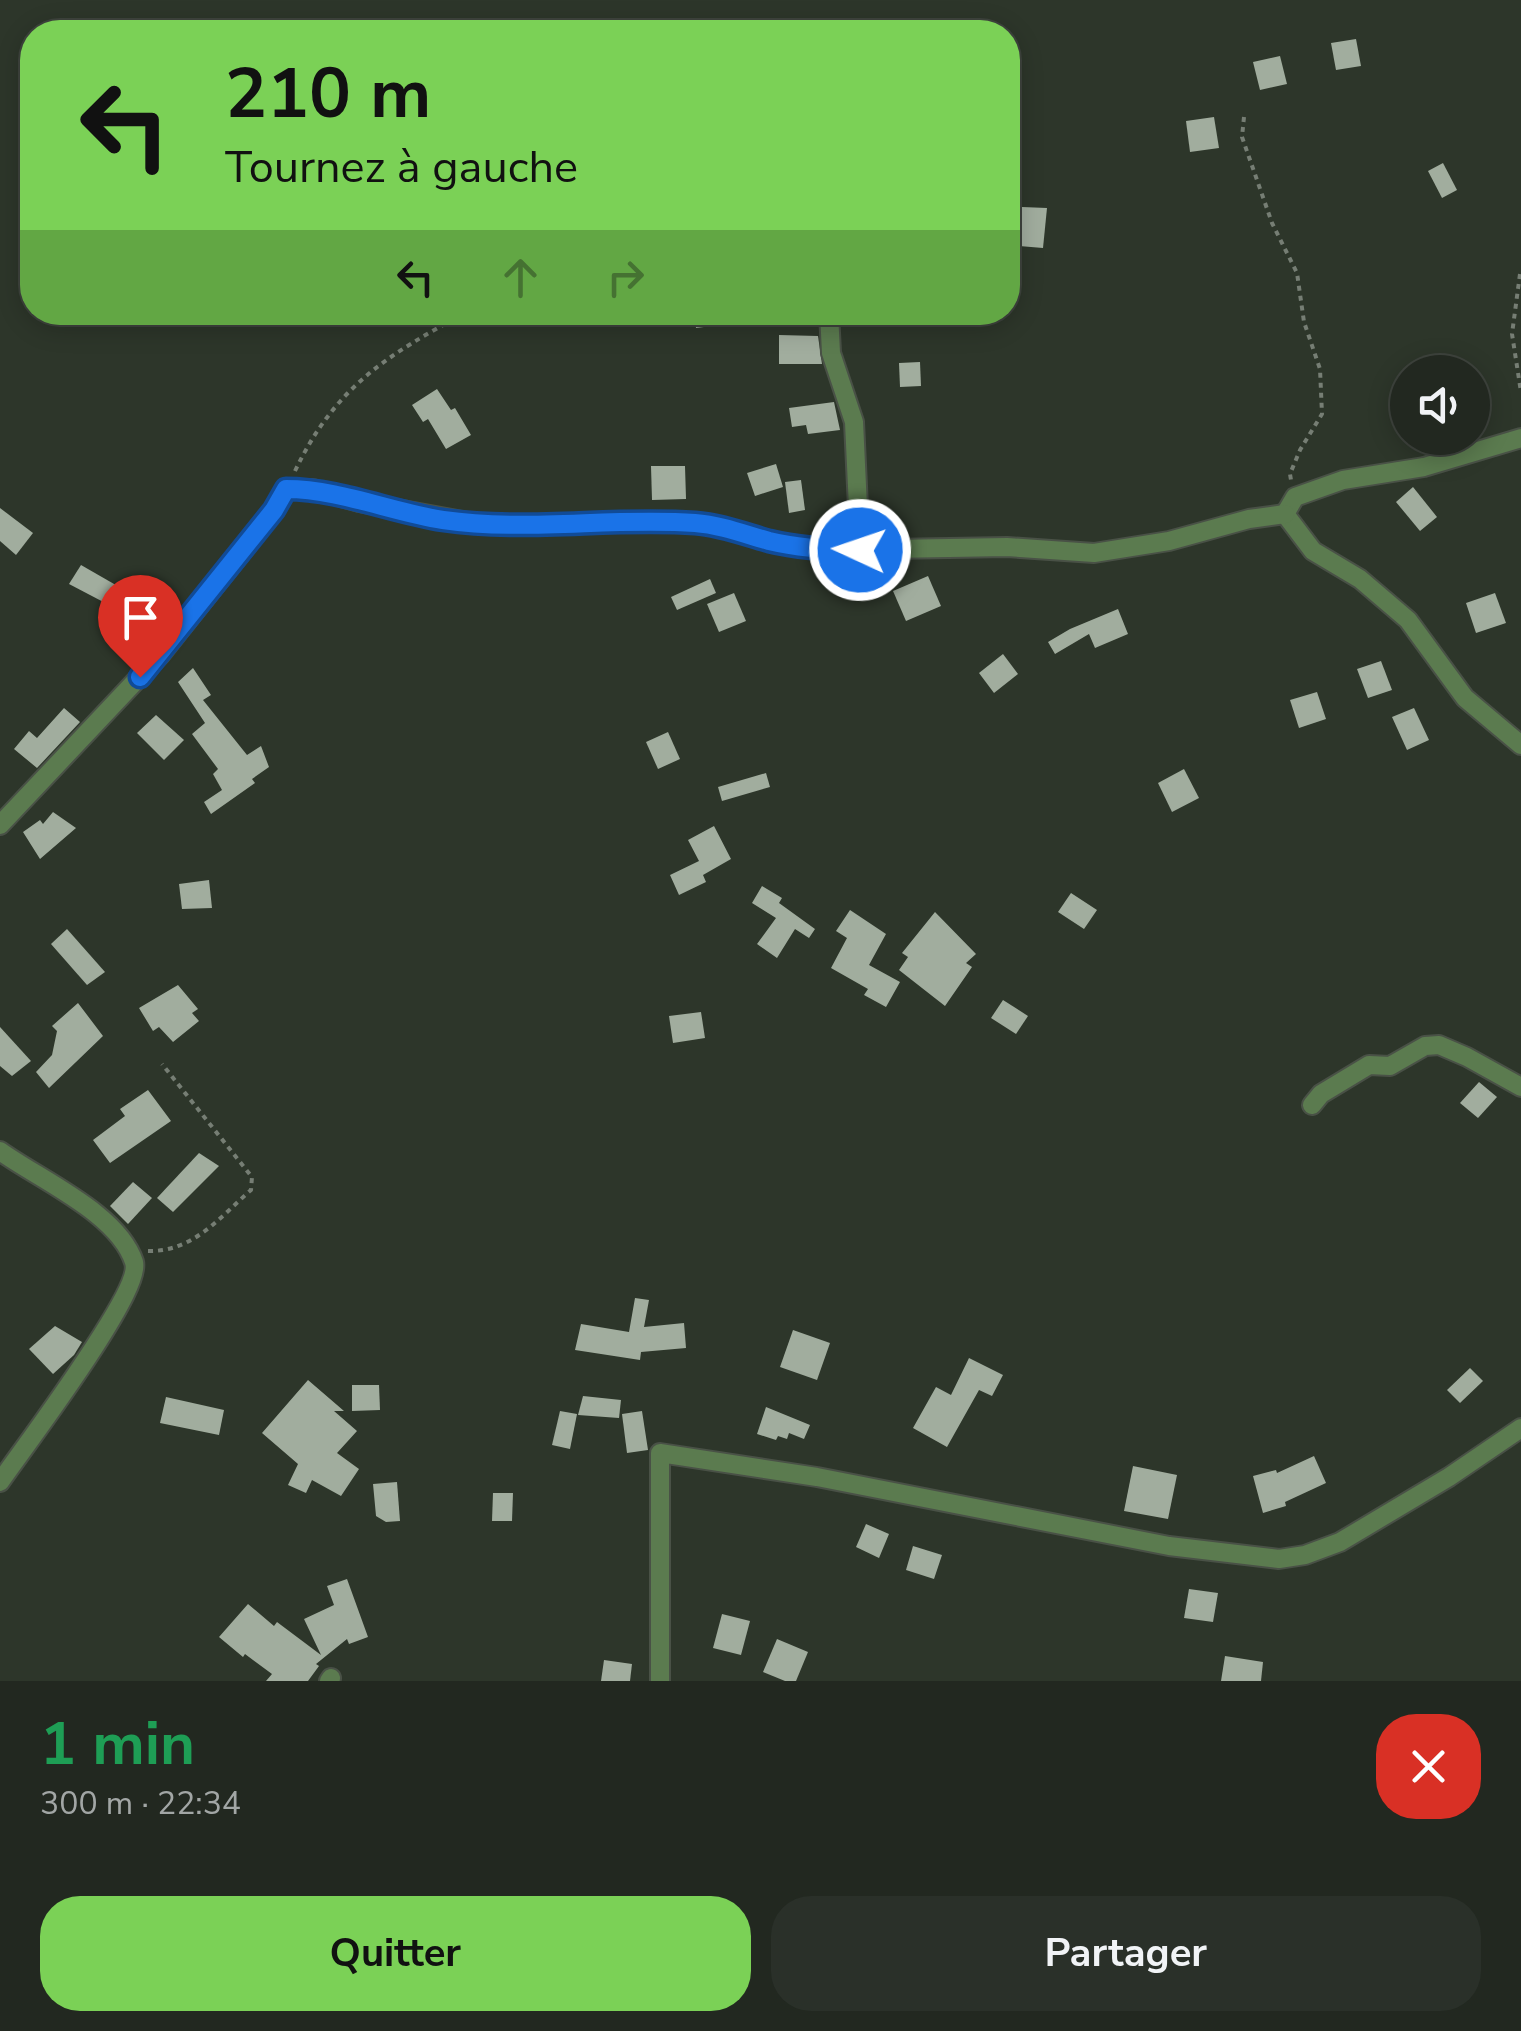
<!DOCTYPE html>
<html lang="fr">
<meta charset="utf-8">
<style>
body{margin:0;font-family:"Nunito Sans",sans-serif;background:#2a3029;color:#f1f3f6;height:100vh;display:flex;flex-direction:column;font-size:38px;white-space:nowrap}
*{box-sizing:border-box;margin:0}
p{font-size:32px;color:#a2a6a5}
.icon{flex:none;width:55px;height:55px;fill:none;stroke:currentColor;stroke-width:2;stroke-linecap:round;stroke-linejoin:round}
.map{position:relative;height:1681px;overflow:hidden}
.side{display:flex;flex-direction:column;background:#222820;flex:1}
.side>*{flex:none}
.guide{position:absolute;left:20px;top:20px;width:1000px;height:305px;border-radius:40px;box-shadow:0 5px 25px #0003,0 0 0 2px #3f443e;background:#7bd156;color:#111;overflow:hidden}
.tools{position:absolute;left:1390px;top:355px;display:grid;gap:20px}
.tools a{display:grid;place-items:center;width:100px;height:100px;border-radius:50%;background:#222820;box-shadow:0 5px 25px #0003,0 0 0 2px #3f443e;font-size:50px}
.pin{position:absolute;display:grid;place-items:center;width:85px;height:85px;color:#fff;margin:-102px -42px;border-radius:50% 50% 50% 0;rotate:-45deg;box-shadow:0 0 10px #0007}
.pin .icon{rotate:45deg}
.me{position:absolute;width:110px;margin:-55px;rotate:273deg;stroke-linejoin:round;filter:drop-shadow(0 0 8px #0008)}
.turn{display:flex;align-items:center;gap:35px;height:210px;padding:0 40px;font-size:45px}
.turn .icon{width:130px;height:130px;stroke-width:2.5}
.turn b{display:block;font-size:70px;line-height:85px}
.lanes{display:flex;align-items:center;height:95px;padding:0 40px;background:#0003;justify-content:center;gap:50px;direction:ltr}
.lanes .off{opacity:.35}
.round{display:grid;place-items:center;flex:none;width:105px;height:105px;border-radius:40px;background:#2a3029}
.headline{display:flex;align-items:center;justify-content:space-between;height:170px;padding:0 40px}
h1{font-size:60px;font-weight:700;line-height:75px;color:#1e9e55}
.button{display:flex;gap:20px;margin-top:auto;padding:20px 40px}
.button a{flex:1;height:115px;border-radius:40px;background:#7bd156;color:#111;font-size:40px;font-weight:700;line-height:115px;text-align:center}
.button a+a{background:#2a3029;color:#f1f3f6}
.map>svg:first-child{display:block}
</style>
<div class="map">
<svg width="1521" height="1681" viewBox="0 0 1521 1681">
<rect width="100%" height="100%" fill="#2d362a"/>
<g fill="#a1ad9e">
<polygon points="1356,39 1361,66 1336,70 1331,43"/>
<polygon points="1280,56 1287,84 1260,90 1253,62"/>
<polygon points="1214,117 1219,148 1190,152 1186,121"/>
<polygon points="1443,163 1457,190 1442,198 1428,171"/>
<polygon points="1022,207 1047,208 1043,248 1019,246"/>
<polygon points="694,312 742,312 743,322 696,328"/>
<polygon points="779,335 818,336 822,364 779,364"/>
<polygon points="920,362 921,386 900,387 899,363"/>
<polygon points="437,389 451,410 455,408 471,435 446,449 428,419 423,422 412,405"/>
<polygon points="834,402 840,430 808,434 806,425 792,427 789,408"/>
<polygon points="776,464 783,487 755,496 747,473"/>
<polygon points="651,466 685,466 686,499 652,500"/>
<polygon points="801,480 805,510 789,513 785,482"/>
<polygon points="1413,487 1437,517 1420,531 1396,502"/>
<polygon points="0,508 33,533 16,555 0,541"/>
<polygon points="81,565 121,588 111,606 69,584"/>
<polygon points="928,576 941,606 906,621 893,591"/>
<polygon points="710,579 716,593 677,610 671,597"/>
<polygon points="734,593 746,621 719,632 707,604"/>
<polygon points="1495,593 1506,623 1476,633 1466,603"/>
<polygon points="1118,609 1128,634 1095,648 1089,634 1055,654 1048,642 1070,629"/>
<polygon points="1003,654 1018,674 994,693 979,673"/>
<polygon points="1381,661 1392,690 1368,698 1357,669"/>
<polygon points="193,668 211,695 203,700 247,755 261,746 269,767 252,779 255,783 211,814 204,802 222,790 213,774 218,769 192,734 205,723 178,682"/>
<polygon points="1317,692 1326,719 1299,728 1290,700"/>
<polygon points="64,708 80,722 37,768 14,749 29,731 37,738"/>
<polygon points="1414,708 1429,740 1407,750 1392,717"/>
<polygon points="156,715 184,740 164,760 137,733"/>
<polygon points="668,732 680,759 658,769 646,742"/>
<polygon points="1184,769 1199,798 1172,812 1158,783"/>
<polygon points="766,773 770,787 722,801 718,787"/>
<polygon points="53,812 76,828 40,859 23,832 40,820 43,824"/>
<polygon points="714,826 731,859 703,875 706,882 679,895 670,875 699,861 688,840"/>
<polygon points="209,880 212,908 182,909 179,884"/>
<polygon points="762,886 782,898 779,903 815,929 809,938 795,929 777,958 757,944 776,918 752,903"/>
<polygon points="1071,893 1097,910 1084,929 1058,912"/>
<polygon points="850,910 886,934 869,965 900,982 886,1007 864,995 868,989 831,968 847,938 836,931"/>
<polygon points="935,912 976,954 966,963 972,967 945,1006 899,970 908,957 902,953"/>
<polygon points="67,929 105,972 87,985 51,944"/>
<polygon points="178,985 198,1009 192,1013 199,1021 173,1042 159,1027 153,1031 139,1008"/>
<polygon points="1003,1000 1028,1016 1016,1034 991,1018"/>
<polygon points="78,1003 103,1036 49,1088 36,1072 52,1055 57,1031 52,1026"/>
<polygon points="701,1012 705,1038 673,1043 669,1016"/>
<polygon points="0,1027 31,1061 12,1076 0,1066"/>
<polygon points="1479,1082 1497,1097 1478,1118 1460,1103"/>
<polygon points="148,1090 171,1121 110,1163 93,1140 125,1116 120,1109"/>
<polygon points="199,1153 219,1166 173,1212 157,1198"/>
<polygon points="133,1182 152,1198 128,1224 110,1206"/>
<polygon points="635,1298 649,1300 644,1327 684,1323 686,1348 641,1352 640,1360 575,1350 581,1324 629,1332"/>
<polygon points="55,1326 82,1342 74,1355 53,1374 29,1349"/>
<polygon points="793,1330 830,1343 817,1380 780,1367"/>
<polygon points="969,1358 1003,1375 992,1396 979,1390 947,1447 913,1428 936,1387 951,1395"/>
<polygon points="1470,1368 1483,1381 1460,1403 1447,1390"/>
<polygon points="308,1380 344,1411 334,1411 357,1431 337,1453 359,1469 341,1496 312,1480 306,1493 288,1485 298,1464 262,1433"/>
<polygon points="352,1385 379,1385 380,1410 352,1411"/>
<polygon points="583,1396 621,1400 619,1418 578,1415"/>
<polygon points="166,1397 224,1410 219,1435 160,1423"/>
<polygon points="766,1407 810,1425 804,1439 789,1433 787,1439 778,1436 776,1440 757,1434"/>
<polygon points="560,1411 577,1414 570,1449 552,1445"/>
<polygon points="642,1411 648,1450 627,1453 622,1414"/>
<polygon points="1314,1456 1326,1483 1285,1502 1286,1506 1263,1513 1253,1476 1276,1470 1277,1473"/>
<polygon points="1133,1466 1177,1475 1168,1519 1124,1511"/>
<polygon points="397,1482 400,1521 386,1522 376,1516 373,1484"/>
<polygon points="493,1493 513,1493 512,1521 492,1521"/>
<polygon points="866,1524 889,1534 879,1558 856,1547"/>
<polygon points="913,1546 942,1555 934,1579 906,1570"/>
<polygon points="347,1579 368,1637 349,1644 347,1639 316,1664 319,1666 308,1681 266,1681 272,1674 245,1654 243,1657 219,1637 248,1604 274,1626 277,1622 321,1655 304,1619 334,1605 327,1586"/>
<polygon points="1189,1589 1218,1593 1213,1622 1184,1618"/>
<polygon points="722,1614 750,1621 741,1655 713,1648"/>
<polygon points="777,1639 808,1652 796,1681 785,1681 763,1672"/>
<polygon points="1225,1656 1263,1662 1261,1681 1221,1681"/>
<polygon points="604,1660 632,1664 630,1681 601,1681"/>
</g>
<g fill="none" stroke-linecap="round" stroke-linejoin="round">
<g stroke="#495146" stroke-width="22">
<g id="street">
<polyline points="829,312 831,353 854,422 860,550"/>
<polyline points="1285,514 1313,551 1360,579 1408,620 1465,698 1521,745"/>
<polyline points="1285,514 1295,497 1343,480 1424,467 1521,438"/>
<polyline points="0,825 161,654 275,510 286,489 313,489 359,502 484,525 654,521 694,523 719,526 773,542 832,550 1007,547 1094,553 1169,541 1249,519 1285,514"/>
<polyline points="1312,1105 1321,1094 1369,1065 1390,1066 1425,1046 1439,1045 1467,1057 1521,1087"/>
<path d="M0 1151C40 1180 118 1213 134 1262 143 1291 22 1450 0 1482"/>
<polyline points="329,1681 331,1678"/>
<polyline points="660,1681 660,1453 817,1477 1169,1546 1279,1559 1305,1555 1340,1542 1449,1477 1521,1428"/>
</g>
</g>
<g stroke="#767e74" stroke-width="4" stroke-dasharray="5 5" stroke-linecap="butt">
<polyline points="1244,117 1242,137 1272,223 1297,273 1304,322 1320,369 1322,414 1300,450 1290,474 1291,480"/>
<polyline points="1520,274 1512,334 1521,392"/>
<path d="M295 471C335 387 387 355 467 312"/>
<path d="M148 1251C193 1252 219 1218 251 1190L252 1177 162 1064"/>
</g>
<use href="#street" stroke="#5b7b4f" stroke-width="18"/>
</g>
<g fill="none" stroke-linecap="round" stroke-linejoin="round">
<g stroke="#114b97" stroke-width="25">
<path id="route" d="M140 677 274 510 286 489C339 489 391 512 443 520 526 532 611 517 695 523 721 525 744 534 769 541 798 548 830 550 860 550"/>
</g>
<use href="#route" stroke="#1a73e8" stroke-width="18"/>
</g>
</svg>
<div class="tools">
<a><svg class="icon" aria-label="sound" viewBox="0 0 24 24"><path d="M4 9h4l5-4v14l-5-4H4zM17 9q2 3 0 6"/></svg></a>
</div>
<div class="pin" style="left:140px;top:677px;background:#d93025"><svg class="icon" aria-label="arrive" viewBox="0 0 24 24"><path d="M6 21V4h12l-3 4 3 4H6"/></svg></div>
<svg class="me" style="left:860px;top:550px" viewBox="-20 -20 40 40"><circle r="17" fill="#1a73e8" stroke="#fff" stroke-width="3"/><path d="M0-11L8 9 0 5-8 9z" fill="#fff"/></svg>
<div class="guide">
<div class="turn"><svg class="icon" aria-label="left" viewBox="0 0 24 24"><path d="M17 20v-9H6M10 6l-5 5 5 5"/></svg><div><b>210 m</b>Tournez à gauche</div></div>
<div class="lanes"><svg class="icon" aria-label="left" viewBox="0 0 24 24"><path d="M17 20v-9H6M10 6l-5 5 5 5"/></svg><svg class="icon off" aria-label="ahead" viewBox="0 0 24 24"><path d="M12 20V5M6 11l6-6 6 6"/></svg><svg class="icon off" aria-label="right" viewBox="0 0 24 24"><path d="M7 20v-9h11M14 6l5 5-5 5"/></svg></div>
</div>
</div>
<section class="side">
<div class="headline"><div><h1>1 min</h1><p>300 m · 22:34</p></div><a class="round" style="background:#d93025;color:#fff"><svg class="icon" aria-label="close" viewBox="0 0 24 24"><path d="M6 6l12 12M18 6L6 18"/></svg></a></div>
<div class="button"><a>Quitter</a><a>Partager</a></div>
</section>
